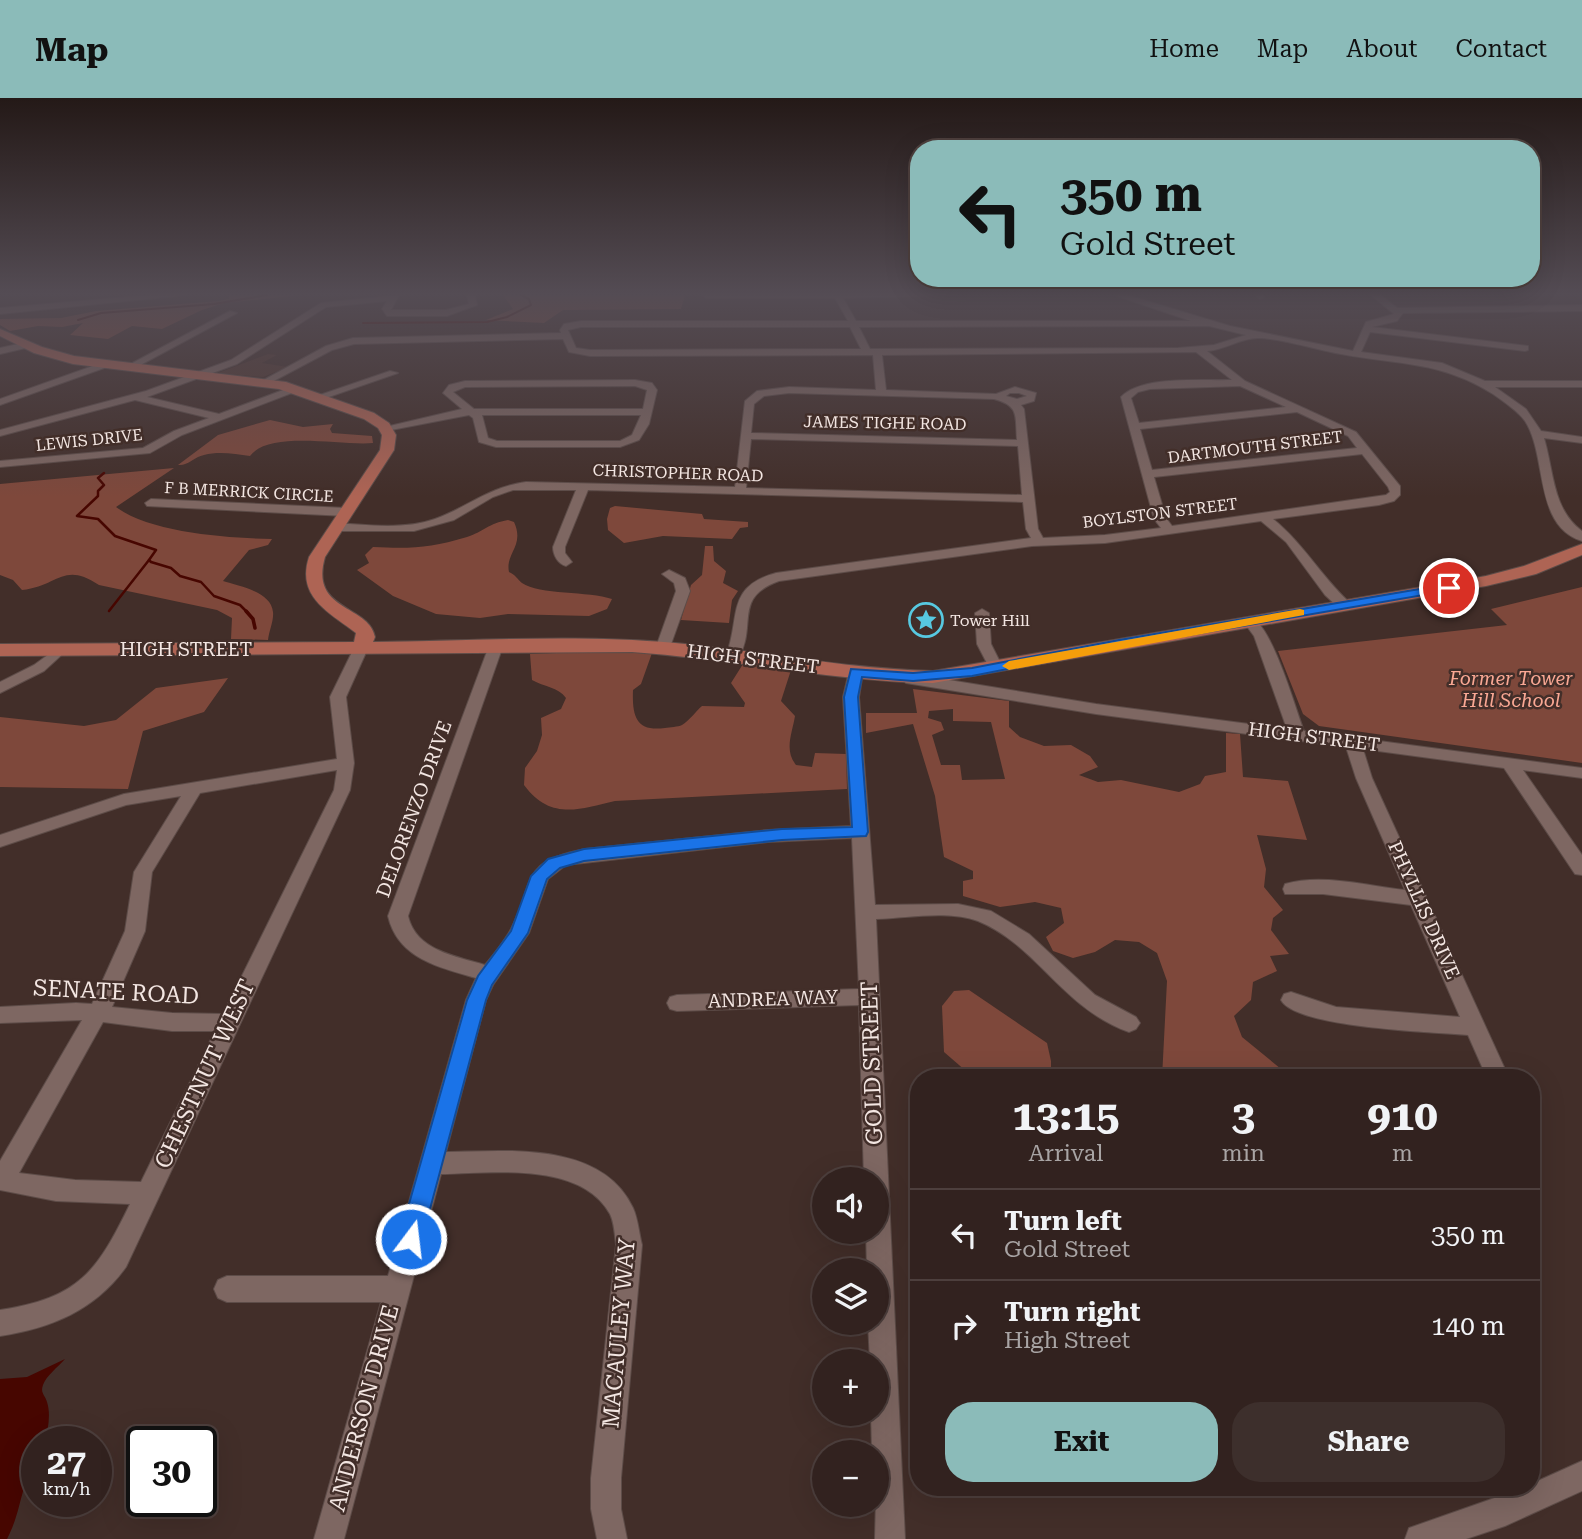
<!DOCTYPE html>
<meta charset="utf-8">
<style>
body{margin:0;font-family:"Roboto Serif",serif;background:#3d2f2c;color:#f1f3f6;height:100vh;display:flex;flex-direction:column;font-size:26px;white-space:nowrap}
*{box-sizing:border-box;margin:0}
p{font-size:23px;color:#a8a4a4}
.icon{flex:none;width:38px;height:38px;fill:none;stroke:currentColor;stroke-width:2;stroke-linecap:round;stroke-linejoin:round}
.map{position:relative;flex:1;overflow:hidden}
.drawer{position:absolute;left:910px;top:971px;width:630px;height:427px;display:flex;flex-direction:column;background:#32221f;border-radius:28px;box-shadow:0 7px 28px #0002,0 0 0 2px #4d3f3d}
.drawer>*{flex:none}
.banner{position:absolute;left:910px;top:42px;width:630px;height:147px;border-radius:28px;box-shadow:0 7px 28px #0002,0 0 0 2px #4d3f3d;background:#8bbbb9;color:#111;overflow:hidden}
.controls{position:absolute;left:812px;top:1069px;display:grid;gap:14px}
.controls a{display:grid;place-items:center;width:77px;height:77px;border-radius:50%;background:#32221f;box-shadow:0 7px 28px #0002,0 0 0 2px #4d3f3d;font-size:35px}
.speed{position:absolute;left:21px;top:1328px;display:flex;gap:14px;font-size:35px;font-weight:700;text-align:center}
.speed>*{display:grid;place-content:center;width:91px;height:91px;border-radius:50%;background:#32221f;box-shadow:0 7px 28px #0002,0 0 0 2px #4d3f3d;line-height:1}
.speed small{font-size:18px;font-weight:400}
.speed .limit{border:4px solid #111;border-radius:10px;background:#fff;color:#111}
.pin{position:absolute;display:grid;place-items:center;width:60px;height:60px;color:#fff;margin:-30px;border:4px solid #fff;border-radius:50%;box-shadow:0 2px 7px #0007}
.me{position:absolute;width:77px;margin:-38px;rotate:15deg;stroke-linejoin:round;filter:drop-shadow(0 0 5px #0008)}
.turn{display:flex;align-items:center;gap:24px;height:147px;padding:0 35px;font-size:32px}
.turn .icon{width:91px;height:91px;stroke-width:2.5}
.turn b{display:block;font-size:49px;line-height:60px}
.eta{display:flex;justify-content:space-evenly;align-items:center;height:119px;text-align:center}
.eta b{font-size:42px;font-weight:700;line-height:49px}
.cta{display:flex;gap:14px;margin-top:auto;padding:14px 35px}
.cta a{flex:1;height:80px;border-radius:28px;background:#8bbbb9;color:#111;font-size:28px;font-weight:700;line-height:80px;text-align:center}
.cta a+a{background:#3d2f2c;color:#f1f3f6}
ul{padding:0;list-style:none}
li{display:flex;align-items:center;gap:21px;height:91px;padding:0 35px;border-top:2px solid #4d3f3d}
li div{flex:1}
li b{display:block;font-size:26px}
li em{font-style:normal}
header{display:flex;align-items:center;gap:42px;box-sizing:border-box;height:98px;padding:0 35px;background:#8bbbb9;color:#111}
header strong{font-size:33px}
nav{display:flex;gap:38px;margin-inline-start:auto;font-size:24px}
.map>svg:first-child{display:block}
</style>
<header>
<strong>Map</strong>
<nav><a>Home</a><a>Map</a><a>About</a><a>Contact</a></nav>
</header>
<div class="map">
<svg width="1582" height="1441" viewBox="0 0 1582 1441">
<rect width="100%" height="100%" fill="#422e29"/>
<polygon fill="#50362f" points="268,256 277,257 262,265 288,269 263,279 218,275"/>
<g fill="#7e483b" fill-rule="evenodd">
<polygon points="229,197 302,197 224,205 202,212 162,231 132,228 108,241 70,237 83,225 62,229 38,228 10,233 0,227 0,221 61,220 96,213 218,203 229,201"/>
<polygon points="503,197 685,197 681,211 563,212 544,225 486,222 513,211"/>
<path d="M270 322 303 329 333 326 330 331 332 335 372 338 373 345C341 348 269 332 250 358 235 356 219 353 204 357 194 359 188 368 178 367L218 337Z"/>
<path d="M174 370 116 409C151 435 228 440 272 441L268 447 249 452 223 483C238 488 271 493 273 514 274 522 269 533 268 542L231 541 232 520 217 512 99 487C63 463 59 488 22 492L13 482 0 477V386Z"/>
<polygon points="615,408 702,416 704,421 748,424 748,429 740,430 732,441 663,438 624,445 608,432 607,421 610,410"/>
<path d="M508 422 514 424C525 448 505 455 509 474 516 477 517 481 522 485 539 497 589 493 612 501L607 511 589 518 508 516 480 520 436 516 393 498 357 472 369 465 365 457 373 449C411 451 430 450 467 439 483 434 489 425 508 422Z"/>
<polygon points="705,448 713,448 714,463 726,473 723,485 738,493 732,502 729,525 681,522 691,487 702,477"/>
<polygon points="1582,489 1582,665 1319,628 1303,616 1278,553 1507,527 1491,511"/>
<path d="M608 553 652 555 641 586 633 592C632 618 636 634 665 630 670 629 678 629 682 627 689 623 696 613 702 608L744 609 745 605 731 585 743 566 791 572 781 603 795 618C792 636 784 652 796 667L812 669 815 655 846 656 847 691 615 703C578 712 550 722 524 687L525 670 537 653 542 637 541 620 561 611 566 600C558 589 544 589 532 582L530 556Z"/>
<polygon points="228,580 204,614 143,633 128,691 0,689 0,619 84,628 116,622 156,590"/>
<path d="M913 591 1009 603V629L1020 639 1044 648 1071 647 1090 658 1098 669 1079 677 1098 684 1121 682 1179 694 1200 686 1205 678 1226 674V635L1240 636 1243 679 1288 683 1307 742 1257 737 1266 771 1264 789 1283 812 1273 820 1271 832 1289 856 1270 858 1277 873 1253 884 1251 902 1234 918 1242 939 1292 980H1162L1167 883 1157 855 1139 844 1115 842 1095 854 1073 860 1053 853 1046 839 1064 825 1061 810 1035 804 1000 809 963 798V783L973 781V773L944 759 935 698 913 626 866 635V615H917ZM953 611V623L991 624 1005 681 962 682 960 667H941L932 637 944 632 941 624 928 620 929 613Z"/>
<polygon points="969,892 1047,945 1051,963 1051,980 974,980 944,954 942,908 954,893"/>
</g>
<path fill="#470600" d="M65 1261C58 1269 46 1278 43 1287 40 1295 45 1297 47 1304 51 1316 48 1332 45 1344H37C37 1367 32 1368 25 1387 18 1409 18 1419 7 1441H0V1281L27 1279Z"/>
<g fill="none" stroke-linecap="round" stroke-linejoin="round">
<g stroke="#470600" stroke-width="2">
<polyline points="78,222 101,215 214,206 267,197"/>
<polyline points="363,225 487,224 507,219 531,207 529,201 521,197"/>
</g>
<g stroke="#470600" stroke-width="2.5">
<polyline points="104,375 98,380 104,387 98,393 98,398 77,418 98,421 115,438 156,452 149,462 151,464 171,470 180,478 201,484 214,498 240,507 248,515"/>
<polyline points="109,513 149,462"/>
</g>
<polyline stroke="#470600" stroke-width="3.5" points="246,513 253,521 255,530"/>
<g stroke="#5d4c48" stroke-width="2">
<g id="minor">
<polygon points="149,197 186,197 0,216 0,210"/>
<polygon points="399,197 391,212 446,212 469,206 467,197 475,197 477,207 447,218 387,218 382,211 387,203 326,209 237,266 147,299 219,316 291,289 297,289 297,293 182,337 150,355 0,369 0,363 143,350 174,333 209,320 135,302 0,338 0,332 146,293 231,262 321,205"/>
<path d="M702 197H956L843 200 856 223H1191L1114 197H1127L1230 228 1353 253 1366 224 1394 216 1371 197H1381L1397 210 1582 207V213L1403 215 1397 223 1372 229 1528 248V252L1525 253 1370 234 1361 254 1442 265 1485 283H1582V289H1495L1526 311 1541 333 1582 339V345L1544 340C1554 373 1552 411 1582 433V443C1533 428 1548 358 1525 323 1517 312 1504 304 1493 296 1441 263 1399 267 1341 256 1318 252 1279 240 1258 240 1241 240 1224 252 1207 253L1245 283 1356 334 1400 388V397L1394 403 1379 407 1273 421C1303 445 1321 478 1349 504V510H1339L1325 497 1286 444 1261 423 1105 445 1032 448 779 483C732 500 758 527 738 561L733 562 726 558C741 519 725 489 776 475L1031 440 1026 431 1023 404 588 392 565 449V455L572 464 566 468C558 466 553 457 553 449L576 392H513L493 399 454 422 414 433H336L330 429 336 425C368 427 404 432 435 421 468 409 489 389 526 384L735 389 745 303 757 293 789 289 876 292 873 257 590 258 569 254 563 241 354 246 332 252 268 286 260 284 326 248 353 240 561 235 560 232 564 226 581 223H848L835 200H706ZM1209 228 1246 237 1214 247 1178 250 870 251 859 229ZM581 229H850L861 251 590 252 576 250 568 232ZM1196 254 1232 282C1202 283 1142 277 1121 299L1154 421 1161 430 1105 437 1043 440 1038 431 1024 311 1021 307 1034 303 1036 295 1015 289 996 296 886 292 882 257ZM1240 288 1286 309 1139 325 1131 300 1138 294 1150 291ZM789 295 994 301C1020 308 1015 318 1017 342L751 335 754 306 764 298ZM1010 295H1019L1027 298 1017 301 1006 298ZM1297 314 1348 338 1357 350 1152 372 1140 331ZM751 341 1018 348 1022 397 746 390ZM1362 356 1388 389 1390 394 1386 397 1172 428 1166 420 1154 379Z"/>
<polygon points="1255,197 1263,197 1264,199 1260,201"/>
<polygon points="230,213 237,215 133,271 125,269"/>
<polygon points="27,244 30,245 30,249 0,256 0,250"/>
<polygon points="104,264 109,267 107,269 0,307 0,301"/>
<polygon points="390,273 398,275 323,301 314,299"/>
<path d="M635 282 652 285 657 292 649 326 639 342 620 349H496L479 344 473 320 469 317 386 333 381 330 462 311 443 295 449 287 465 283ZM635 288 647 292 643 311H474L453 294 465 289ZM482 317H641L632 337 620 343H497L488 340Z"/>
<polygon points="151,401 346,410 352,414 346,418 147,408 145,405"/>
<polygon points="669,472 685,480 690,493 670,549 663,553 656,549 676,493 674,485 662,476"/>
<polygon points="982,511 989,515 991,546 1003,570 1001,573 991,573 977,546 975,515"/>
<path d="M1250 519C1272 526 1295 610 1304 633L1582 670V680L1523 672 1582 757V777L1575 776 1504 670 1363 651 1372 680 1509 980H1487L1468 937C1434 934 1296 930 1281 902L1284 896 1291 894 1336 909 1460 919 1411 807 1323 796H1285L1283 791 1285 786C1322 775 1367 788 1405 792L1356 680 1346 649 1096 616 906 585 898 580 906 575 1096 606 1287 631 1254 538 1243 523Z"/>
<path d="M496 544 503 548 408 818C416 853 456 858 485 867 494 856 504 844 511 831 536 781 519 764 585 751L768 732 851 728 843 599 849 574 856 570 863 574 859 599 875 807 958 806 991 813 1029 836 1095 897 1136 919 1140 925 1136 931 1129 934C1063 911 1037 847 978 823 948 812 907 820 876 821L905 1441H875L877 1354H872L871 1316H877V1264H870L868 1225H877V1172H867L866 1134H877V1082H864L859 907 677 913 670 911 667 905 670 899 677 897 859 891 852 740 768 744 566 767 548 781 529 835 493 887 486 902 446 1054C507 1053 602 1043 633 1110 638 1121 639 1135 642 1147L621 1380V1411L627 1441H597L591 1411V1380L616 1147C615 1137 614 1124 610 1116 581 1063 492 1075 441 1076L344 1441H314L381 1204H227L218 1200 214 1191 218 1182 227 1178H388L466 902 476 880C439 869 398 861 388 818L489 548Z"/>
<path d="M361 546 368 550 346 599 354 665 350 692 126 1169C95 1212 52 1230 0 1238V1212C79 1200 97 1174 130 1106L56 1103 0 1092V1063L82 922 0 925V909L76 905 92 906 125 833 134 774 181 698 126 707 0 749V737L124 696 337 661 330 599 354 550ZM337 672 334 692 223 916 172 915 112 909 145 833 152 774 200 695ZM103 924 172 933H215L141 1084 75 1082 19 1075Z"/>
<polygon points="60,548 67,552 44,573 0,595 0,584 34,567"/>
<polygon points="1582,1363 1582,1393 1505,1428 1466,1441 1405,1441 1409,1430 1523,1390 1531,1390 1531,1386"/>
</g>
</g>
<g stroke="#5d4c48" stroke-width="2">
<path id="major" d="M0 231 42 249 74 258 286 284 374 315 389 325 396 337 394 352 325 459C309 514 369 506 375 539L373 544C471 543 578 536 675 545 761 553 846 571 933 573L1486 478 1524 468 1582 446V457L1536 476 1486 488 933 585C832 583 733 561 632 554L0 558V546L354 544 356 535C329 514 296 499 309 459L380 352 382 337 378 330 364 321 279 291 73 266 34 255 0 238Z"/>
</g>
<use href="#minor" fill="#7e6762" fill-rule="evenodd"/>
<use href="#major" fill="#ae6454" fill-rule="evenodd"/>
</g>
<linearGradient id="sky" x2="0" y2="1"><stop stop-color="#241917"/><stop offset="0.49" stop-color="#544c54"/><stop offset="1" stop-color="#544c54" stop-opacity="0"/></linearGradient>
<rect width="1582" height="399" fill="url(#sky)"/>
<polygon fill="#1a73e8" stroke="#114b97" stroke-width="2" points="1449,486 1453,487 1453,492 1119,549 972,578 913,583 862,579 858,599 868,734 866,738 782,742 584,763 560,770 547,781 528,835 492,887 486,902 422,1141 419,1148 411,1152 403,1148 399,1141 467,902 478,878 511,833 531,778 548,761 584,751 782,731 852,729 844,599 851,571 913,575 972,570 1119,542"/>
<polygon fill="#f59e0b" points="1300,511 1304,512 1304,517 1009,572 1002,568 1009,563"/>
<defs>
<g id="sight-ring" transform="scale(1.75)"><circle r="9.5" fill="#422e29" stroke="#57c9e1" stroke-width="1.5"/><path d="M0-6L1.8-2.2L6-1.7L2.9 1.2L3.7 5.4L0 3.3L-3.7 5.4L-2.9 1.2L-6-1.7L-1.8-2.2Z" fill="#57c9e1"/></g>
</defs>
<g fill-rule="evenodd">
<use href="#sight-ring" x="926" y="522"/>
</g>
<g text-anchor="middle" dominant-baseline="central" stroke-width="5" stroke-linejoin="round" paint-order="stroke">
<g font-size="16" fill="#f3e6e2" stroke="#422e29">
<text transform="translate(885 325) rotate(1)">JAMES TIGHE ROAD</text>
<text transform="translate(89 342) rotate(-6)">LEWIS DRIVE</text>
<text transform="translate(1255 349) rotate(-7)">DARTMOUTH STREET</text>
<text transform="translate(678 375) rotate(2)">CHRISTOPHER ROAD</text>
<text transform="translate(249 394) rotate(3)">F B MERRICK CIRCLE</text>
<text transform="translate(1160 415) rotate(-7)">BOYLSTON STREET</text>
</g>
<g font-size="16" fill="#f3e6e2" stroke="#422e29" text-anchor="start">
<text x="950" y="522">Tower Hill</text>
</g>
<g font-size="19" fill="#f3e6e2" stroke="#422e29">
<text x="186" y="551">HIGH STREET</text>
<text transform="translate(753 561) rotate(7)">HIGH STREET</text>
<text transform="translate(1314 639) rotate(7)">HIGH STREET</text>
<text transform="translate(414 711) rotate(-70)">DELORENZO DRIVE</text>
<text transform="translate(1424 812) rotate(66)">PHYLLIS DRIVE</text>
<text transform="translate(773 901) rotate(-2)">ANDREA WAY</text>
</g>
<g font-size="19" font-style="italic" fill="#faa894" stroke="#422e29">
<text x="1511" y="580">Former Tower<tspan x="1511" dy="22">Hill School</tspan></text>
</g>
<g font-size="23" fill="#f3e6e2" stroke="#422e29">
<text transform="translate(116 894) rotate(3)">SENATE ROAD</text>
<text transform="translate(872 965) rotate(-92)">GOLD STREET</text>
<text transform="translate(205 976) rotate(-65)">CHESTNUT WEST</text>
<text transform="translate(619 1235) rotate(-85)">MACAULEY WAY</text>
<text transform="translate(364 1310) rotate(-75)">ANDERSON DRIVE</text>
</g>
</g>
</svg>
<div class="controls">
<a><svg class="icon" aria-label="sound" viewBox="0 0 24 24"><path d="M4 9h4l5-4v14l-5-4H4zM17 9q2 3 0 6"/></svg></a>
<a><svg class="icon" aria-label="layers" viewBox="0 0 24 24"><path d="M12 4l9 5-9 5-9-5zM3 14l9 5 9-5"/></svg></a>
<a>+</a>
<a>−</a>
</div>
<div class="speed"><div>27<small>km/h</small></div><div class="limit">30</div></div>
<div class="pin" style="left:1449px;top:490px;background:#d93025"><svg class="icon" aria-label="arrive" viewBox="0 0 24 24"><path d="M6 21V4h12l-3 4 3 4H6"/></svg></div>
<svg class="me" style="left:411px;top:1141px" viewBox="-20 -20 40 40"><circle r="17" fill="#1a73e8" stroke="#fff" stroke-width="3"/><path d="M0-11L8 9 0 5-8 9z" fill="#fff"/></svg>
<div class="banner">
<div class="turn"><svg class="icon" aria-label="left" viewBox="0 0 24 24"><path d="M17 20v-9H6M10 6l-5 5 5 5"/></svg><div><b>350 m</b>Gold Street</div></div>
</div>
<section class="drawer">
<div class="eta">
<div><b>13:15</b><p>Arrival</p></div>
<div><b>3</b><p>min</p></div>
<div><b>910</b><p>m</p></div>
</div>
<ul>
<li><svg class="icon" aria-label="left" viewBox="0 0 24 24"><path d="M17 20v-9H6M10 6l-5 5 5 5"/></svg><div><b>Turn left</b><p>Gold Street</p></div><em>350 m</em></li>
<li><svg class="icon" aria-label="right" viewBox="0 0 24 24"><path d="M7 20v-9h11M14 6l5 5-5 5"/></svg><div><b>Turn right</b><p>High Street</p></div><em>140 m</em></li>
</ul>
<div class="cta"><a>Exit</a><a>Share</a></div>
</section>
</div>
